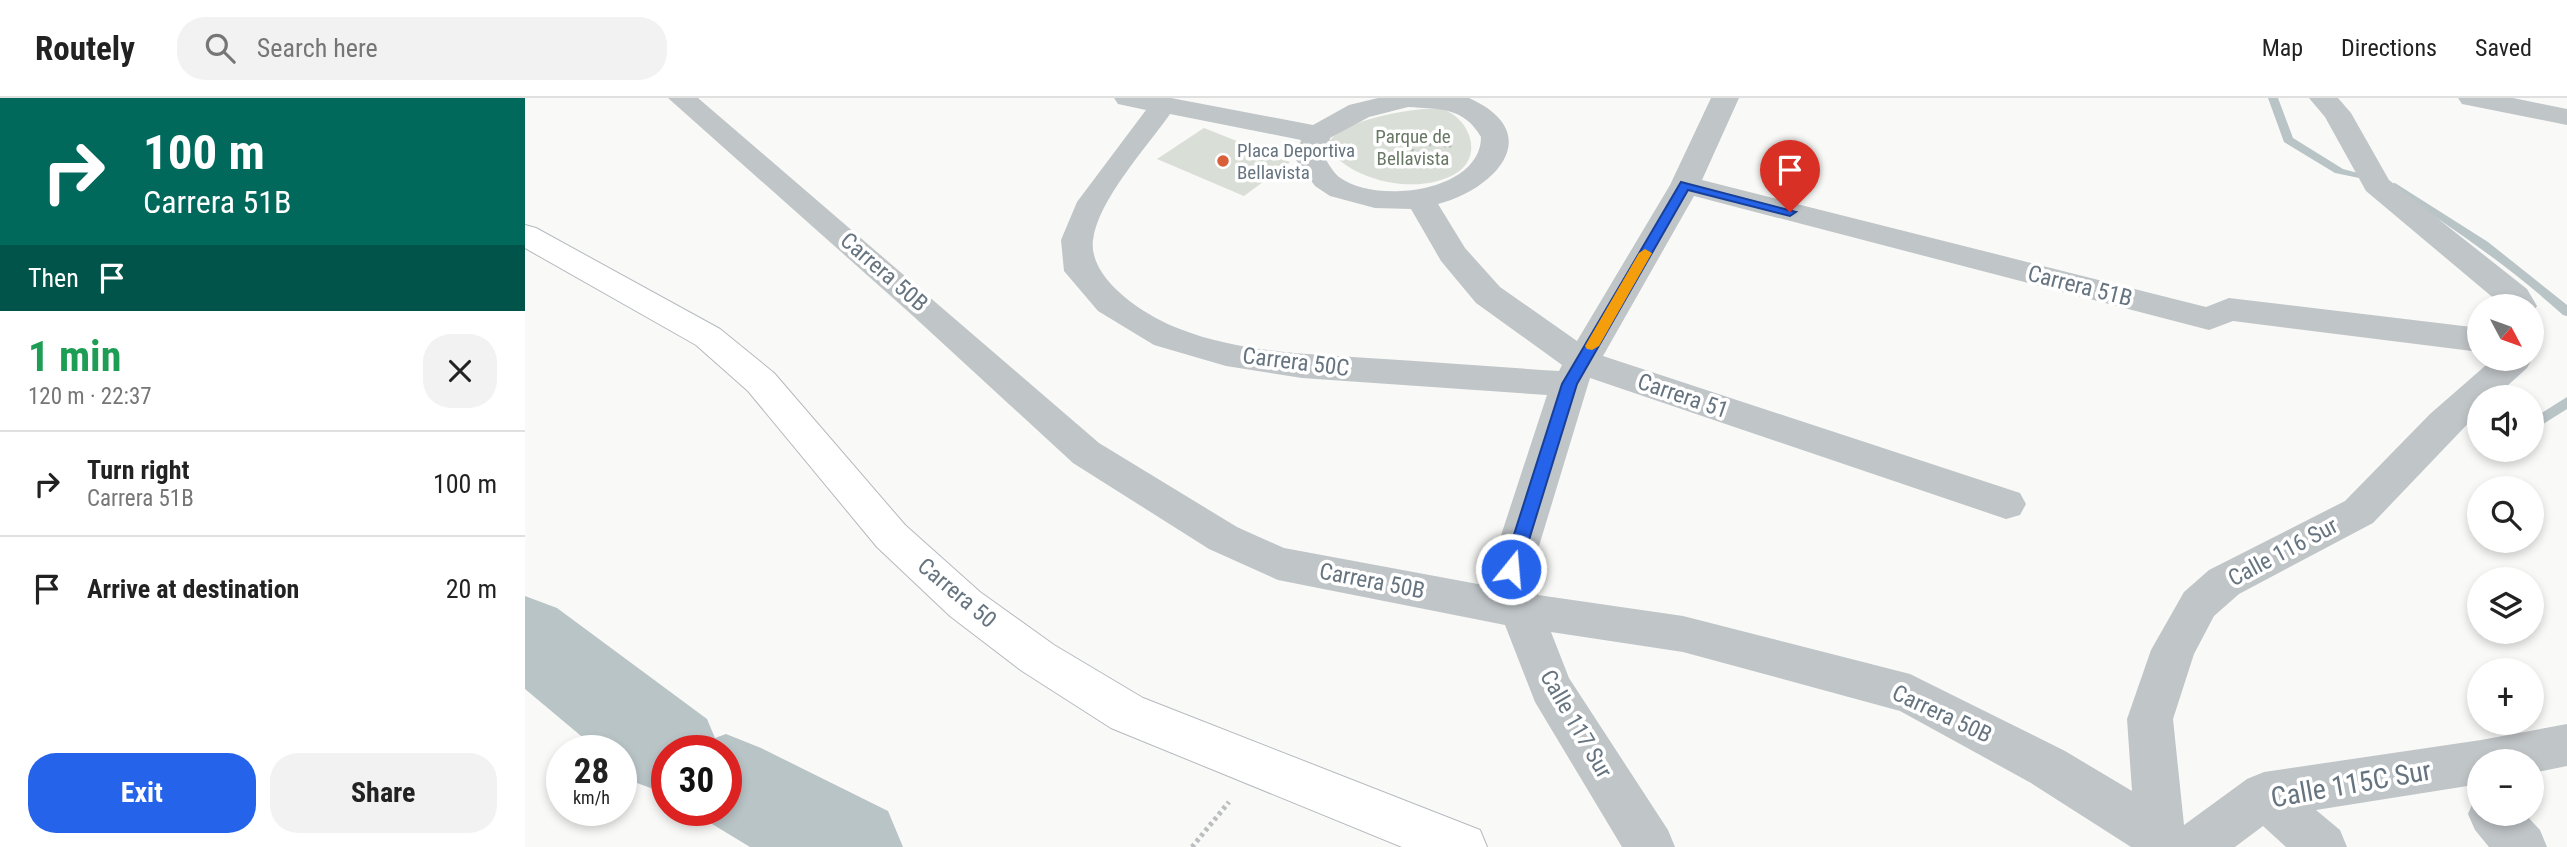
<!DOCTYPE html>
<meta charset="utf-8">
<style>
body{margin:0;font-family:"Roboto Condensed",sans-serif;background:#f2f2f2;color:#222;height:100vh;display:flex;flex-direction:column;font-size:26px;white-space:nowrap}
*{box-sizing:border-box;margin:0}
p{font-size:23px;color:#767676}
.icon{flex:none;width:38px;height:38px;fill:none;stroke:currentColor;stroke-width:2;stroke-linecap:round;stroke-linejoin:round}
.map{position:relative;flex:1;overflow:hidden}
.drawer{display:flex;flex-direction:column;background:#fff;width:525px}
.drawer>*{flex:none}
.banner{background:#00695c;color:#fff;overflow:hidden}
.needle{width:46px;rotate:131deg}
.controls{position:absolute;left:1942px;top:196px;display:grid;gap:14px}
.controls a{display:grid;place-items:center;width:77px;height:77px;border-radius:50%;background:#fff;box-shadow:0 4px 10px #0003;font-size:35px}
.speed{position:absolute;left:21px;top:637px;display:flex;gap:14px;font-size:35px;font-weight:700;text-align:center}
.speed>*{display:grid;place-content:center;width:91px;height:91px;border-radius:50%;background:#fff;box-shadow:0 4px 10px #0003;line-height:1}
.speed small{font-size:18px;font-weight:400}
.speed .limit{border:10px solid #d22;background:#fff;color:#111}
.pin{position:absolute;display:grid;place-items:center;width:60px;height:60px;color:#fff;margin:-72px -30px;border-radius:50% 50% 50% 0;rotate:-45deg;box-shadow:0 0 7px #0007}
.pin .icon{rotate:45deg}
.me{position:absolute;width:77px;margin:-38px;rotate:17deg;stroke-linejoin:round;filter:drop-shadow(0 0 5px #0008)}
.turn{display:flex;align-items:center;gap:24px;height:147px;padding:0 28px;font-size:32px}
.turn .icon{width:91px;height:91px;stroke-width:2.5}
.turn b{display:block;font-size:49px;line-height:60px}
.then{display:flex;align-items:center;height:66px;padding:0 28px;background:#0003;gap:14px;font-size:26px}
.round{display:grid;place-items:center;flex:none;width:74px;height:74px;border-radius:28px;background:#f2f2f2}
.overview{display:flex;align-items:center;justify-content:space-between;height:119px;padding:0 28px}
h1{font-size:42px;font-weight:700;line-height:52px;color:#1e9e55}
.button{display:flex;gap:14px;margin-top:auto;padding:14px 28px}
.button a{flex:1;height:80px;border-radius:28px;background:#2563eb;color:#fff;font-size:28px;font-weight:700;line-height:80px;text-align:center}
.button a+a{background:#f2f2f2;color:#222}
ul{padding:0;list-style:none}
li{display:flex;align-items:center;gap:21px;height:105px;padding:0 28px;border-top:2px solid #e0e0e0}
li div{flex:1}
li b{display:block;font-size:26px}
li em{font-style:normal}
header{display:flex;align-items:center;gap:42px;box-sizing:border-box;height:98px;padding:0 35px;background:#fff;border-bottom:2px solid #e0e0e0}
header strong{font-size:33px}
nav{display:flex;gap:38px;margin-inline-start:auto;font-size:24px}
.search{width:490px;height:63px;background:#f2f2f2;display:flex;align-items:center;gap:18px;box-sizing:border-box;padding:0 24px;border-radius:28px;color:#767676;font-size:26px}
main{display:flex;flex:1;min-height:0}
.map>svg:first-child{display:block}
</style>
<header>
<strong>Routely</strong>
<div class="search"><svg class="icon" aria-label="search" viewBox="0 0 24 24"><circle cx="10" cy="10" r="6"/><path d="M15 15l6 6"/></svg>Search here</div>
<nav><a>Map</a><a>Directions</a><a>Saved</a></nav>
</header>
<main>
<section class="drawer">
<div class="banner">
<div class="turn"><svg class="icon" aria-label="right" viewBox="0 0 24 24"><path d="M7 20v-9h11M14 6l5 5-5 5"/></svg><div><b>100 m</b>Carrera 51B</div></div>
<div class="then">Then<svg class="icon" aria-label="arrive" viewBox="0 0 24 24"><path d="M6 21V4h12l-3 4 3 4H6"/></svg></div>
</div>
<div class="overview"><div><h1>1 min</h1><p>120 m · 22:37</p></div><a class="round"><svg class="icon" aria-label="close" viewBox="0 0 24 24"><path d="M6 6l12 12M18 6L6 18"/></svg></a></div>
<ul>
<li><svg class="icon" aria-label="right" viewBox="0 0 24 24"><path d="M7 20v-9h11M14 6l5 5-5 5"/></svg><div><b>Turn right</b><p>Carrera 51B</p></div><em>100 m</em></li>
<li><svg class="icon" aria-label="arrive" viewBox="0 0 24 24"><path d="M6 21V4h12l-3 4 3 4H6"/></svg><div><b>Arrive at destination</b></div><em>20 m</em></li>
</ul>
<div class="button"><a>Exit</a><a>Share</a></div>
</section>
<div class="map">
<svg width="2042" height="749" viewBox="0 0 2042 749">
<rect width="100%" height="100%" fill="#f9f9f7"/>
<g fill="#d9ded6">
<path d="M911 10C940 13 961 54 933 74 896 99 824 84 801 47 819 20 881 12 911 10Z"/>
<polygon points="679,30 765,64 719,98 632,61"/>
</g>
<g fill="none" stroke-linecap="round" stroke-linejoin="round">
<g fill="#b9c4c7" fill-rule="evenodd">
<polygon points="1743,0 1753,0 1768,40 1818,71 1844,78 1844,82 1810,75 1759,44"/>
<path d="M1870 85 1963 144 2042 207V218L2038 217C1985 169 1927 129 1866 90V86Z"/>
<polygon points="2042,299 2042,311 2007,333 2007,321"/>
</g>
<polygon fill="#b9c4c7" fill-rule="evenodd" points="0,498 32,510 182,621 190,640 201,636 236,650 363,713 378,749 225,749 164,712 201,712 201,653 142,653 142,696 112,685 96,671 96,653 74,653 0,591"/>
<g stroke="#b5babf" stroke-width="2">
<polygon id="secondary" points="0,127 11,130 195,231 249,275 380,427 455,494 529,547 618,600 955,732 962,749 877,749 586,630 497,573 425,518 352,449 223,293 171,247 0,150"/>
</g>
<g stroke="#bbbec0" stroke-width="3.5" stroke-dasharray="2.5 2.5" stroke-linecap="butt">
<polyline points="849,43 927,48"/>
<polyline points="884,68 892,32"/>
</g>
<polyline stroke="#bbbec0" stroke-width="5" stroke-dasharray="3.5 3.5" stroke-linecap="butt" points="667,749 704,704"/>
<g fill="#c0c5c8" fill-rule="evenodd">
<path d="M143 0H173L574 345 712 429 759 450 969 489 965 471 1022 297 777 280 701 268 629 247 573 213 539 173 536 142 552 104 621 12 593 6 589 0H646L788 27 824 7 853 0H944C1022 35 971 91 913 106L940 150 975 189 1052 243 1145 87 1186 0H1214L1177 82 1681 209 1704 200 1955 230V254L1708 223 1684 232 1169 98 1078 258 1495 395 1501 406 1495 417 1481 421 1065 280 1007 471 1013 497 1158 518 1385 576 1540 653 1607 693 1602 621 1626 552 1659 494 1684 472 1820 403 1905 316 1968 261H2007L2002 270 1970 299H1955V313L1848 425 1714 496 1689 518 1669 556 1648 621 1659 727 1722 681 1739 674 1956 642 2042 626V668L2007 675V663H1955V686L1791 712 1815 732 1822 749H1761L1738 728 1710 749H1606L1506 685 1375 613 1158 554 1026 534 1044 580 1143 732 1150 749H1097L1010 604 980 527 753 482 684 451 548 365 387 217ZM883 9C914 11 939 9 956 39 956 94 851 107 814 79 809 75 805 68 801 62L805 40 844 19ZM645 16 776 42 771 62 790 88 805 98 850 110 886 111 916 163 951 205 1037 267 1034 273C970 269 907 264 843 260 781 256 713 254 655 231 622 219 563 182 568 142 573 102 622 49 645 16Z"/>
<polygon points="1784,0 1813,0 1826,15 1864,82 2002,191 2012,208 2007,215 2007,208 1978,208 1841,93 1800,19"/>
<polygon points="1933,0 1988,0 2042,11 2042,27 1937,6"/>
<polygon points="1955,698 1955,716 2000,716 2015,732 2022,749 1964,749 1950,732 1943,716 1950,700"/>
</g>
<use href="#secondary" fill="#fff" fill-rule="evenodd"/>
</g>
<polygon fill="#2563eb" stroke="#184099" stroke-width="2" points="1156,84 1271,114 1265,118 1163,92 1052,286 995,471 992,476 980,476 978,471 1037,286"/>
<polygon fill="#f59e0b" points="1120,151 1127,155 1074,248 1067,252 1062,251 1060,248 1114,155"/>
<circle fill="#d76039" stroke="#fff" stroke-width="2.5" cx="698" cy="63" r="7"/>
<g text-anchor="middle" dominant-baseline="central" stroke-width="7" stroke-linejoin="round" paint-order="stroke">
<g font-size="19" fill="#687865" stroke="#fff">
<text x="888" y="38">Parque de<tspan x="888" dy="22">Bellavista</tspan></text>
</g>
<g font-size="19" fill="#667480" stroke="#fff" text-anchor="start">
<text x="712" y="52">Placa Deportiva<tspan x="712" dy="22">Bellavista</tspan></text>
</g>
<g font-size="23" fill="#667480" stroke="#fff">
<text transform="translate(359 174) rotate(41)">Carrera 50B</text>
<text transform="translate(1555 188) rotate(14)">Carrera 51B</text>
<text transform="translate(771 264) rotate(7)">Carrera 50C</text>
<text transform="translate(1158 298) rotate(19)">Carrera 51</text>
<text transform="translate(1758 454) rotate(-28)">Calle 116 Sur</text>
<text transform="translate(847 483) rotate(11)">Carrera 50B</text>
<text transform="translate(432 495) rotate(40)">Carrera 50</text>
<text transform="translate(1417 616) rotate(25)">Carrera 50B</text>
<text transform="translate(1051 626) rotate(60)">Calle 117 Sur</text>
</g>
<g font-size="28" fill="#667480" stroke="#fff">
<text transform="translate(1826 686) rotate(-10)">Calle 115C Sur</text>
</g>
</g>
</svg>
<div class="controls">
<a><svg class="needle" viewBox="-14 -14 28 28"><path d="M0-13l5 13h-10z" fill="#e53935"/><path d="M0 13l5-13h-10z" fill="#767676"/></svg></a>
<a><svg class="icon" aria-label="sound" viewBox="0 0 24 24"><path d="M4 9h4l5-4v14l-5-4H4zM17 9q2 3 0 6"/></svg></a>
<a><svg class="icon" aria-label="search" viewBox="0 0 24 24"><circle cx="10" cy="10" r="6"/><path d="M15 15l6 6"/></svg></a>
<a><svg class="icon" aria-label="layers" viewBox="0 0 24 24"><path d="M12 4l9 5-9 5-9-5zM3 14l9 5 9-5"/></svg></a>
<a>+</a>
<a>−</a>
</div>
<div class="speed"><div>28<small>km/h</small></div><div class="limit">30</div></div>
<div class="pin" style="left:1265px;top:114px;background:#d93025"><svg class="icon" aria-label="arrive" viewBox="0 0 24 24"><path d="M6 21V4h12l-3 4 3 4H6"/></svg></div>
<svg class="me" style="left:986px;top:471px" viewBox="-20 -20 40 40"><circle r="17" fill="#2563eb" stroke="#fff" stroke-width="3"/><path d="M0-11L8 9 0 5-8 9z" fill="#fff"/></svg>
</div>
</main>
